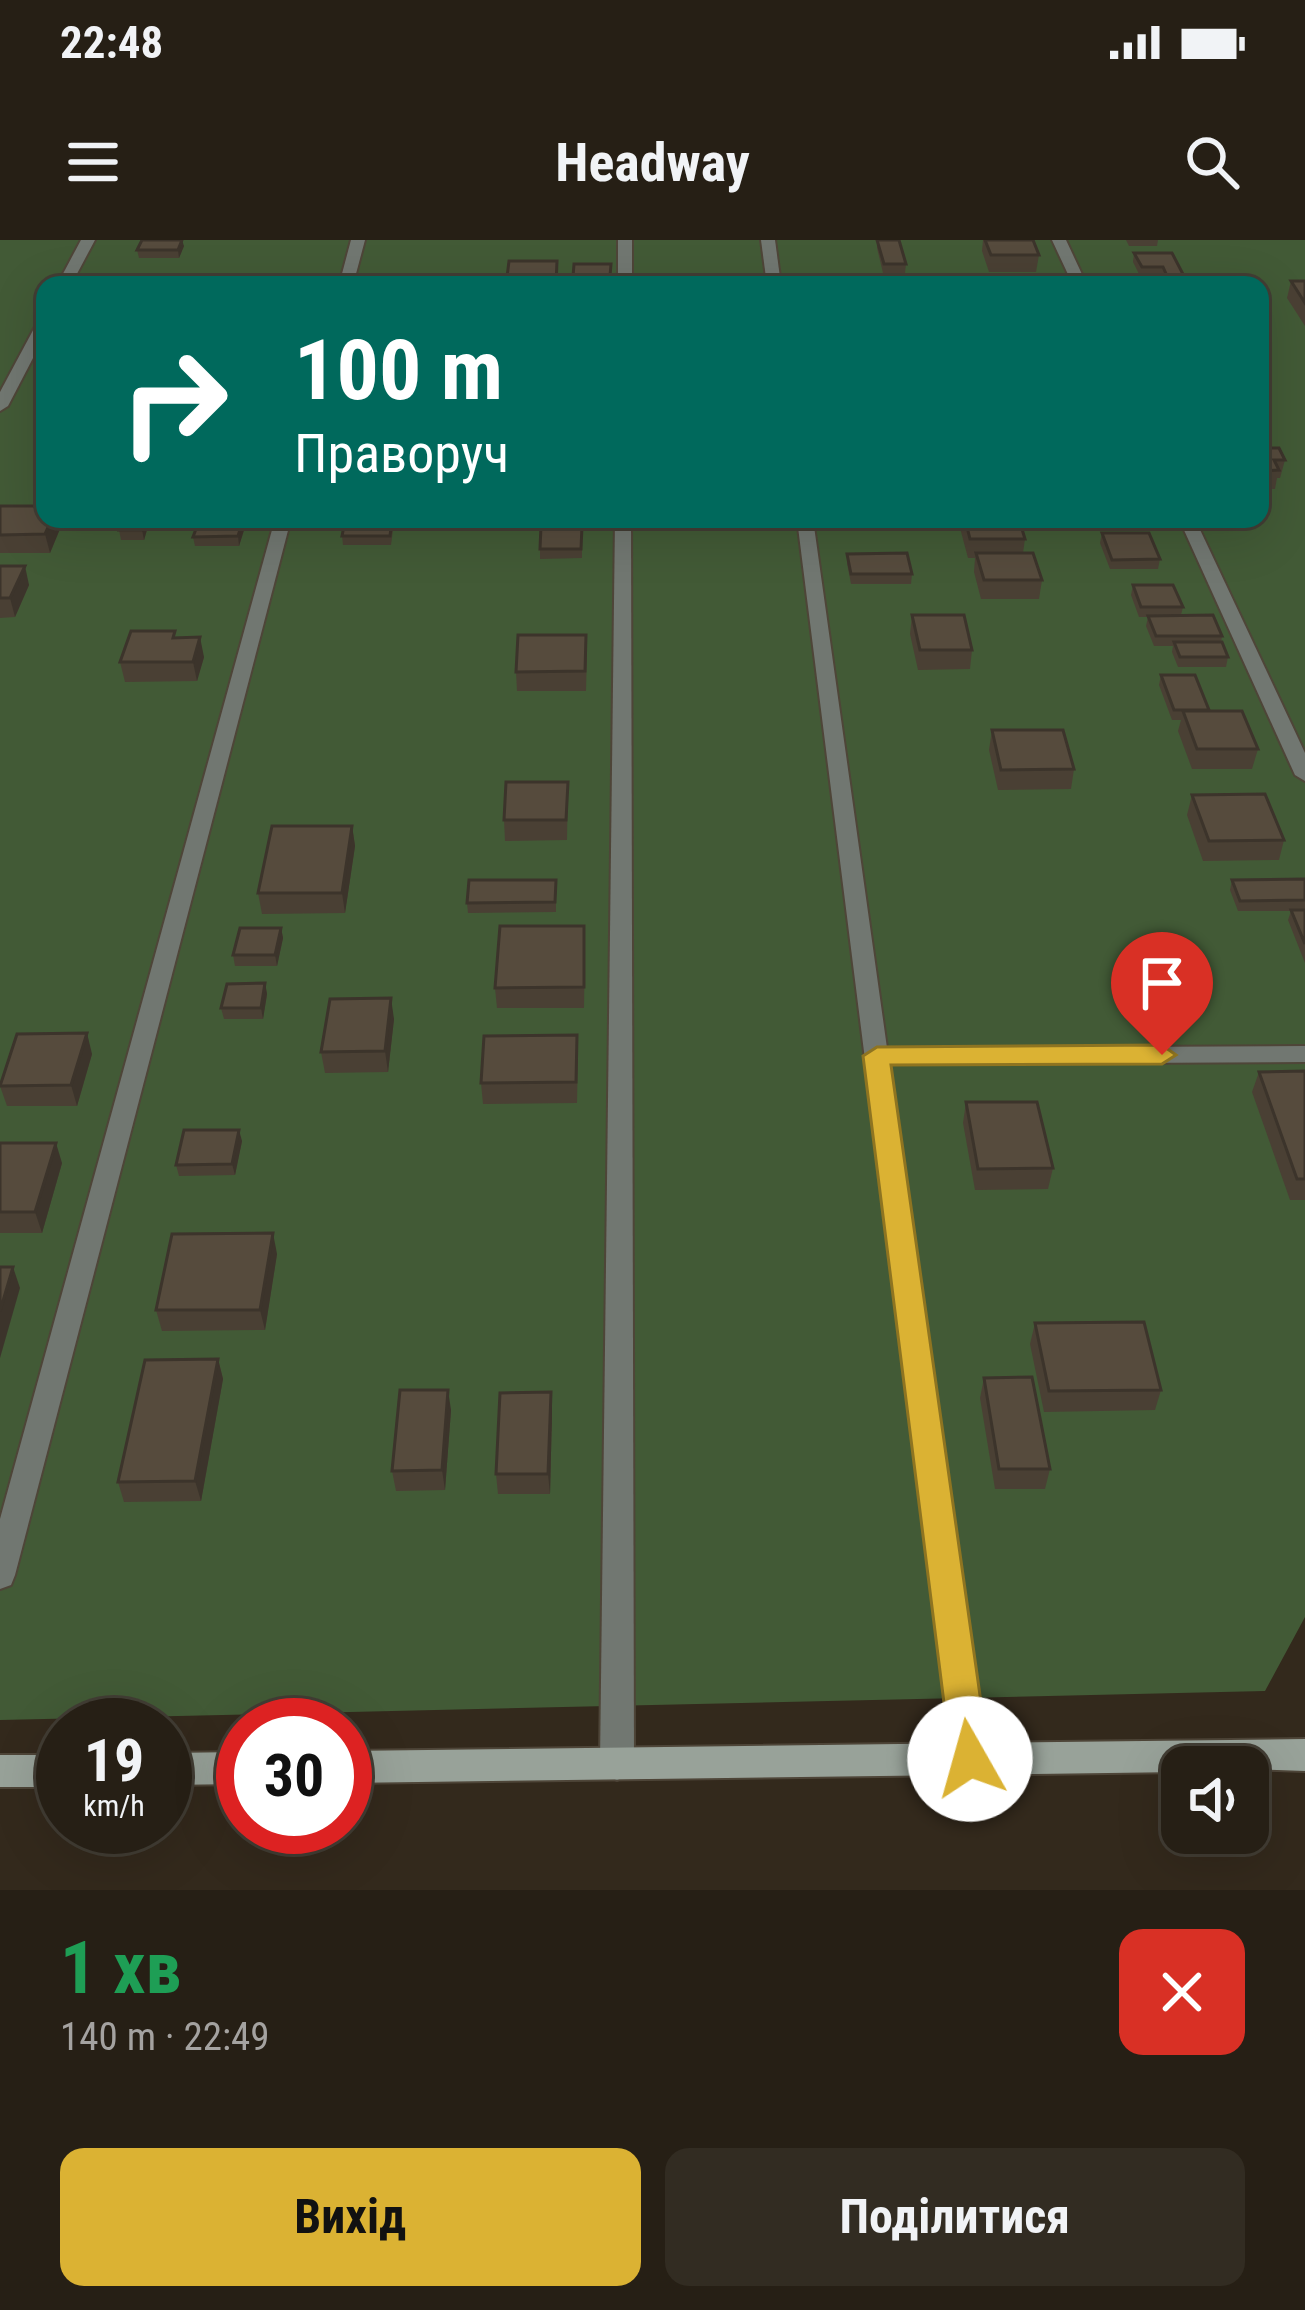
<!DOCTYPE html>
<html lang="uk">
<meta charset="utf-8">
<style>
body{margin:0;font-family:"Roboto Condensed",sans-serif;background:#322c22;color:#f1f3f6;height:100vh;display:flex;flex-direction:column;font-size:45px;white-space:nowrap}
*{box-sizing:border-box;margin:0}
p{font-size:39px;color:#a4a2a0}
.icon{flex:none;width:66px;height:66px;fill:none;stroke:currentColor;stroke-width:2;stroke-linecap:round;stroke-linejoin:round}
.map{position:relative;height:1650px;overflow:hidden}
.sheet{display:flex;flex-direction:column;background:#261f15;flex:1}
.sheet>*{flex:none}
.top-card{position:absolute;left:36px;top:36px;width:1233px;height:252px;border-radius:24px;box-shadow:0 12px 48px #0002,0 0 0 3px #423d34;background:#00695c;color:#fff;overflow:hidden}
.fabs{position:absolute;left:1161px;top:1506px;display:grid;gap:24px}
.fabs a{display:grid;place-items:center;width:108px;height:108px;border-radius:24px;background:#261f15;box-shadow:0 12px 48px #0002,0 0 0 3px #423d34;font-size:60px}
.speed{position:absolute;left:36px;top:1458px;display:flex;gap:24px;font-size:60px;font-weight:700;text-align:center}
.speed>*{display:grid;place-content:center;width:156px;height:156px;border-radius:50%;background:#261f15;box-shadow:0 12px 48px #0002,0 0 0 3px #423d34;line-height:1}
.speed small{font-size:30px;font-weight:400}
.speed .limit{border:18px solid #d22;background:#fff;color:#111}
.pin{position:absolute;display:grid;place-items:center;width:102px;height:102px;color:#fff;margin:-123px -51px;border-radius:50% 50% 50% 0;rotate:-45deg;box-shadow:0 0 12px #0007}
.pin .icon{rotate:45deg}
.me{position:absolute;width:132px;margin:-66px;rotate:353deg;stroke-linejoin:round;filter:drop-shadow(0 0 9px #0008)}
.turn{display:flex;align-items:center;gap:42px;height:252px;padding:0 60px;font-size:54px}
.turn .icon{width:156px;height:156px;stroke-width:2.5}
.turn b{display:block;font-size:84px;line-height:102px}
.round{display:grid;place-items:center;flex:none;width:126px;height:126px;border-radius:24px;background:#322c22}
.headline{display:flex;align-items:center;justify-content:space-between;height:204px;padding:0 60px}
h1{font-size:72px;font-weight:700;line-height:90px;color:#1e9e55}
.action{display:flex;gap:24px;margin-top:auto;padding:24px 60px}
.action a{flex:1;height:138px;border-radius:24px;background:#dbb233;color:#111;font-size:48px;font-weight:700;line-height:138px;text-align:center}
.action a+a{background:#322c22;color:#f1f3f6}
.status{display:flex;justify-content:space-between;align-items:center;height:84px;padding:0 60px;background:#261f15;direction:ltr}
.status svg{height:33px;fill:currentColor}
header{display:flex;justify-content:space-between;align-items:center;height:156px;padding:0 60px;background:#261f15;font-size:54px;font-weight:700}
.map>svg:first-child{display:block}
</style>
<div class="status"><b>22:48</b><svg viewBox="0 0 49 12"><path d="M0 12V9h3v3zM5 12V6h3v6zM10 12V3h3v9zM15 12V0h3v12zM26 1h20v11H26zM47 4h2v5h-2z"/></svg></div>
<header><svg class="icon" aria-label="menu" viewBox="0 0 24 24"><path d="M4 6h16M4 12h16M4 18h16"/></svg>Headway<svg class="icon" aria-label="search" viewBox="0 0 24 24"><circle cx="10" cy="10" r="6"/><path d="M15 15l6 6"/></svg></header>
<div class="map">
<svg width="1305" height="1650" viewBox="0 0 1305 1650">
<rect width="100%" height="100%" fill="#33291c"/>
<path fill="#425a36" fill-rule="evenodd" d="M0 0H1305V1377L1265 1451 0 1480ZM45 45H1260V279H45Z"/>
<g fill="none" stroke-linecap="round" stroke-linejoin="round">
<g stroke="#4e4538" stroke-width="4">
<g id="street">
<polygon points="81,0 95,0 71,45 57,45"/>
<polygon points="351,0 365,0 353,45 339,45"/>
<rect x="618" y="0" width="14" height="45"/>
<polygon points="761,0 775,0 781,45 767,45"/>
<polygon points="1052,0 1066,0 1087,45 1073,45"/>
<polygon points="45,77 45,95 8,166 0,171 0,152 38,81"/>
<polygon points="275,279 291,279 15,1335 11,1345 0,1349 0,1279"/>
<polygon points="615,279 631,279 634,1524 629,1535 617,1540 605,1535 600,1524"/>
<polygon points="797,279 813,279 887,808 1305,806 1305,822 890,824 987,1519 982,1530 970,1535 958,1530 953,1519"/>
<polygon points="1179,279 1195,279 1305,513 1305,541 1295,535"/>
</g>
</g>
<g stroke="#4e4538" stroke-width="4">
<g id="secondary">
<polygon points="1305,1499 1305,1531 1182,1527 1182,1532 345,1543 345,1511"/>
<polygon points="243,1512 243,1544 165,1545 165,1513"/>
<rect x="0" y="1515" width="63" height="32"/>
</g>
</g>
<use href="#street" fill="#717771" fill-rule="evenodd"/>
<use href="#secondary" fill="#98a299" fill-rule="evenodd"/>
</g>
<g fill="#4a4034">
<polygon points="877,0 906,24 905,33 883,33 877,8"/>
<polygon points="983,0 1034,0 1039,15 1036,32 989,32 982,11"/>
<polygon points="1126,0 1158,0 1157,6 1129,6"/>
<polygon points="184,6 179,18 139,18 137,10"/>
<polygon points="1134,13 1185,38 1184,42 1190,45 1142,45 1143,42 1164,42 1161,36 1140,36 1133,22"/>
<polygon points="574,24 611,24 610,45 573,45"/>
<polygon points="1291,41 1305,41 1305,86 1287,58"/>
<polygon points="1260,197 1267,197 1264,208 1285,220 1280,238 1277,238 1275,249 1260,249"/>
<polygon points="45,201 45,227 39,227 37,218"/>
<polygon points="0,266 62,284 50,313 0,313"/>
<polygon points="122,279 152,279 149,280 149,283 144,300 121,300 119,290"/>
<polygon points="961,279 1019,279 1025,299 1023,313 1042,340 1039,359 981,359 974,332 975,318 968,318 960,288"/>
<polygon points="243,280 244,290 239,306 195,306 193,297"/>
<polygon points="392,280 393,290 391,305 343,305 342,296"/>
<polygon points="582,286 582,318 540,319 540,309"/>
<polygon points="1102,293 1160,319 1158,329 1110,329 1100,303"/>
<polygon points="847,314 912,334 911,344 851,344 847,323"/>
<polygon points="0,326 29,345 15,377 0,378"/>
<polygon points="1133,345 1183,367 1181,375 1222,396 1221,402 1228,417 1226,427 1178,427 1172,412 1173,406 1154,406 1146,386 1148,377 1139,377 1131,355"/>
<polygon points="912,375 972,410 970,429 918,430 910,394"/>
<polygon points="587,414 586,451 517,451 516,432"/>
<polygon points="204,417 197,441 125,442 120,422"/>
<polygon points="1161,435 1258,509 1252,529 1192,529 1178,491 1181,480 1172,480 1159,445"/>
<polygon points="992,490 1074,529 1071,549 998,550 989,510"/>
<polygon points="568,542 567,600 505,601 504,580"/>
<polygon points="1192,555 1284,600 1279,620 1203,621 1187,575"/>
<polygon points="352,586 355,606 345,673 262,674 258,653"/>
<polygon points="1305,639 1305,723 1288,680 1291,671 1238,671 1230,650 1232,640"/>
<polygon points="556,640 556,672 468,673 467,663"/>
<polygon points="281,688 283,698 277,726 235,726 233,715"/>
<polygon points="585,706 584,768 497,768 495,748"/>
<polygon points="265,743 267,754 263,779 224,779 221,768"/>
<polygon points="394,779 388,832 325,833 321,812"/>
<polygon points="92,814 77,866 7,866 0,846"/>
<polygon points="578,815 577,863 483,864 481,843"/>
<polygon points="1305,831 1305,960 1290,960 1252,852 1259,832"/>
<polygon points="966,862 1053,928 1048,949 975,950 963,883"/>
<polygon points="242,901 235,935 179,936 176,925"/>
<polygon points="0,903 62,923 42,993 0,993"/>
<polygon points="277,1014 265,1090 162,1091 156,1070"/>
<polygon points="1035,1083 1161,1150 1155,1170 1044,1172 1030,1104"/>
<polygon points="218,1119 223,1139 201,1261 124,1262 118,1242"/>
<polygon points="984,1138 1050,1229 1045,1249 995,1249 980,1158"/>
<polygon points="551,1152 552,1172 550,1254 498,1254 496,1234"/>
<polygon points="451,1170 445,1250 396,1251 392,1231"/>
</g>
<g fill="#3c342b">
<polygon points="182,0 184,6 179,18 178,10"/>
<polygon points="52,279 61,279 62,284 50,313 45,294"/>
<polygon points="146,279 149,279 149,283 144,300 142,290"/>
<polygon points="243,280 244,290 239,306 238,296"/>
<polygon points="25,326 29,345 15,377 10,358"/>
<polygon points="200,397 204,417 197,441 193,422"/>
<polygon points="352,586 355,606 345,673 342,653"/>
<polygon points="281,688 283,698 277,726 275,715"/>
<polygon points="265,743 267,754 263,779 261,768"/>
<polygon points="391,758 394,779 388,832 385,811"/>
<polygon points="87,793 92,814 77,866 71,845"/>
<polygon points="239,890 242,901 235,935 232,924"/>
<polygon points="56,903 62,923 42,993 35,972"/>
<polygon points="273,993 277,1014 265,1090 260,1070"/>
<polygon points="13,1027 20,1048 0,1118 0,1071"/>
<polygon points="218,1119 223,1139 201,1261 195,1241"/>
<polygon points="448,1150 451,1170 445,1250 442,1230"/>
<polygon points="551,1152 552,1172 550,1254 548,1234"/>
</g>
<g fill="#564b3d" stroke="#3c342b" stroke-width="3">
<polygon points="142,0 182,0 178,10 137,10"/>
<polygon points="877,0 899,0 906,24 884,24"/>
<polygon points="985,0 1033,0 1039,15 991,15"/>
<polygon points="1134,13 1172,13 1185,38 1168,38 1163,27 1142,27"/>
<polygon points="509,21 557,21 556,45 506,45"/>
<polygon points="574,24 611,24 610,36 573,37"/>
<polygon points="1291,41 1305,41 1305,63"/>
<polygon points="1053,42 1055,45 1025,45 1024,43"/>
<polygon points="1143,42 1189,42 1190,45 1145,45"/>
<polygon points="45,201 45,217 37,218"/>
<polygon points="1260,208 1279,208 1285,220 1274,220 1279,230 1260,231"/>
<polygon points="0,266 45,266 45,279 52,279 45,294 0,295"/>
<polygon points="123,279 146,279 142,290 119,290"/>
<polygon points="965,279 1019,279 1025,299 970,299"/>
<polygon points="243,280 238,296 193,297 199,281"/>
<polygon points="392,280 390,296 342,296 345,281"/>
<polygon points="541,286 582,286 581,309 540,309"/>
<polygon points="1102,293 1149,293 1160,319 1112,320"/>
<polygon points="907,313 912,334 851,334 847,314"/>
<polygon points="976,313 1033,313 1042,340 984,340"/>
<polygon points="0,326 25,326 10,358 0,358"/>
<polygon points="1133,345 1173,345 1183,367 1141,367"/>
<polygon points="912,375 964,375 972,410 920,410"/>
<polygon points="1213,375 1222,396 1156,396 1148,376"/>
<polygon points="131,391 175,391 173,398 200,397 193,422 120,422"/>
<polygon points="518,395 586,395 585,431 516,432"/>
<polygon points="1174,402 1222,402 1228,417 1180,417"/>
<polygon points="1161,435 1195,435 1209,470 1174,470"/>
<polygon points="1183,471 1242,471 1258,509 1197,509"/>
<polygon points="992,490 1063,490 1074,529 1001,530"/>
<polygon points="506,542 568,542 566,580 504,580"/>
<polygon points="1265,554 1284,600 1209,601 1192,555"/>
<polygon points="272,586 352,586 342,653 258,653"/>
<polygon points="1305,639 1305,660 1240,661 1232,640"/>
<polygon points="469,640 556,640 555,662 467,663"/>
<polygon points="1291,670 1305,670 1305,704"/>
<polygon points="500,686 584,686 584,747 495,748"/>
<polygon points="240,688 281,688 275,715 233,715"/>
<polygon points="265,743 261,768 221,768 227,744"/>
<polygon points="391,758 385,811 321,812 330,759"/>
<polygon points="87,793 71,845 0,846 17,794"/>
<polygon points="577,795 576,842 481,843 484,796"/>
<polygon points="1305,831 1305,939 1297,939 1259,832"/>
<polygon points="966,862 1037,862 1053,928 978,929"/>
<polygon points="184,890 239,890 232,924 176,925"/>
<polygon points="0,903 56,903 35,972 0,972"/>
<polygon points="273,993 260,1070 156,1070 172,994"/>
<polygon points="0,1027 13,1027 0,1071"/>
<polygon points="1144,1082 1161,1150 1049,1151 1035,1083"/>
<polygon points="218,1119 195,1241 118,1242 145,1120"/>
<polygon points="1032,1137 1050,1229 999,1229 984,1138"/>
<polygon points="400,1150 448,1150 442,1230 392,1231"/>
<polygon points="551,1152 548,1234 496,1234 500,1153"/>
</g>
<polygon fill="#dbb233" stroke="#8e7421" stroke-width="3" points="1162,805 1176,815 1162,824 891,825 989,1519 983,1532 970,1537 957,1532 951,1519 863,816 877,807"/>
</svg>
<div class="fabs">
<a><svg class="icon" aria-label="sound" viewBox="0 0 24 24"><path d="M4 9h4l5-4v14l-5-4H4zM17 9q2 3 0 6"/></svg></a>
</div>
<div class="speed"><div>19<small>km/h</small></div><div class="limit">30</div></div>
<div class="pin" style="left:1162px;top:815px;background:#d93025"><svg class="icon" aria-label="arrive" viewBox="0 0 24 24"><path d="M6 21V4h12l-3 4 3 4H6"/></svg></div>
<svg class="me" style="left:970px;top:1519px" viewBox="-20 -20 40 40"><circle r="19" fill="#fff"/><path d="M0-13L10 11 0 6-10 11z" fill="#dbb233"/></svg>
<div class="top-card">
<div class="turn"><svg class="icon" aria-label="right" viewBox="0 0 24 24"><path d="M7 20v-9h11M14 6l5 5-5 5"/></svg><div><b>100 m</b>Праворуч</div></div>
</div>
</div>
<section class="sheet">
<div class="headline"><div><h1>1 хв</h1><p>140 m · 22:49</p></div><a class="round" style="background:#d93025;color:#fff"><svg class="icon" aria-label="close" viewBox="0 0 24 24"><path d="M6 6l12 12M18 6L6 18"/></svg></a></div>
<div class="action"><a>Вихід</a><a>Поділитися</a></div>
</section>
